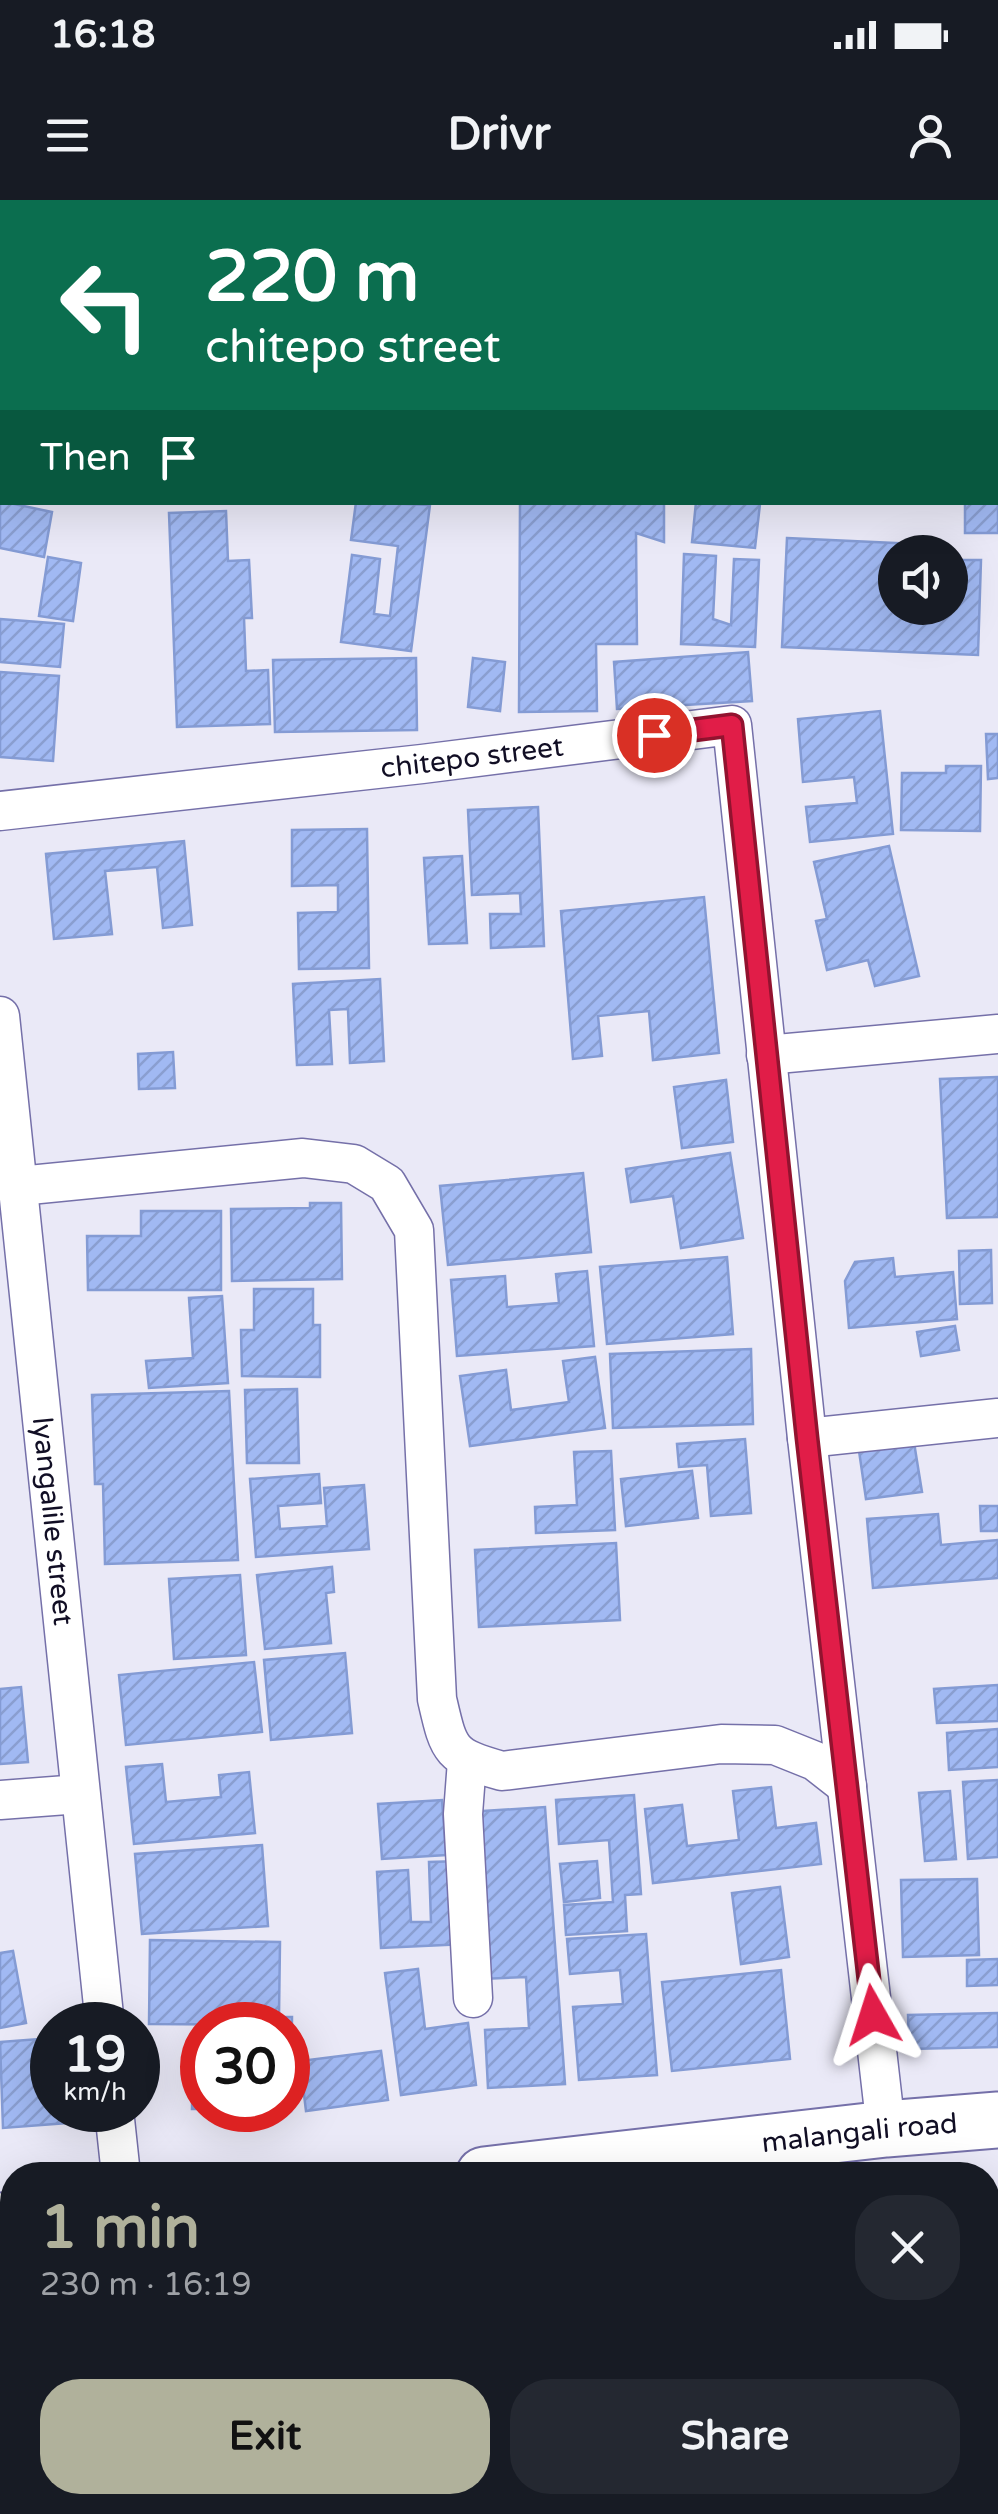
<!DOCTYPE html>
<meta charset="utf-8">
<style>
body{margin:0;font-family:"Varela Round",sans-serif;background:#242831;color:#f1f3f6;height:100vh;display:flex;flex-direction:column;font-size:38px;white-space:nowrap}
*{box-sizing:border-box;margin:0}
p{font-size:32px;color:#9ea1a6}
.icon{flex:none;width:55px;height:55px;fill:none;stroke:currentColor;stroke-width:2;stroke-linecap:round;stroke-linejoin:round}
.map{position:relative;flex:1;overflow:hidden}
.side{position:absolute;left:0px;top:1962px;width:1000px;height:352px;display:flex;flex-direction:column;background:#171b24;border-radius:40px 40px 0 0;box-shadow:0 10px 40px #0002}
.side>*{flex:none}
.hud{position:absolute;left:0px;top:0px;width:1000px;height:305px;box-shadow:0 10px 40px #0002;background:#0b6e4f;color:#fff;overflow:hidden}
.tools{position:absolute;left:878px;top:335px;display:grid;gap:20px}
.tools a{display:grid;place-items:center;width:90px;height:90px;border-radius:50%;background:#171b24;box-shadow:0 10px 40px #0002;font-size:50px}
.speed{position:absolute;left:30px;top:1802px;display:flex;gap:20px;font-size:50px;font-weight:700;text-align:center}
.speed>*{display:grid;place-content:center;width:130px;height:130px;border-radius:50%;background:#171b24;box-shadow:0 10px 40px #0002;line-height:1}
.speed small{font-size:25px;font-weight:400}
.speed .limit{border:15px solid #d22;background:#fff;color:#111}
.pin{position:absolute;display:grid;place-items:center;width:85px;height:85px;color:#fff;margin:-42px;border:5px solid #fff;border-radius:50%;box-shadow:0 2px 10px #0007}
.me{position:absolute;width:110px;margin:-55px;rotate:354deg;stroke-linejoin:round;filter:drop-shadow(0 0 8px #0008)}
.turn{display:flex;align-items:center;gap:35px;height:210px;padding:0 40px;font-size:45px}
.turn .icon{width:130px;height:130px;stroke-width:2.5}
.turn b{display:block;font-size:70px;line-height:85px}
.then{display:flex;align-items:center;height:95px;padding:0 40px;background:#0003;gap:20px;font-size:38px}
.round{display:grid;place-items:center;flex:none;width:105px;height:105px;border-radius:40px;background:#242831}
.headline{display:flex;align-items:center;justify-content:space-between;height:170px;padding:0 40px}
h1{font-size:60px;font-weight:700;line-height:75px;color:#b0b19b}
.action{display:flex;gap:20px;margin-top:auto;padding:20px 40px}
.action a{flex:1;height:115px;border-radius:40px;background:#b0b19b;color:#111;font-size:40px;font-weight:700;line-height:115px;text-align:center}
.action a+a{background:#242831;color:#f1f3f6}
.status{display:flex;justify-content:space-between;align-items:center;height:70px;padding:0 50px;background:#171b24;direction:ltr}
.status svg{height:28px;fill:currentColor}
header{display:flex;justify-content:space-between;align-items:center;height:130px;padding:0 40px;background:#171b24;font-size:45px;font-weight:700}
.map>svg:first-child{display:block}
</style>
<div class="status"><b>16:18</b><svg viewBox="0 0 49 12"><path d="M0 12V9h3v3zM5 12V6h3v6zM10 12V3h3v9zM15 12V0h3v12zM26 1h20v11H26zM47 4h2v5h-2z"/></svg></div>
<header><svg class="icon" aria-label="menu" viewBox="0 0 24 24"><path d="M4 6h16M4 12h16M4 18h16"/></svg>Drivr<svg class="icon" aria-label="person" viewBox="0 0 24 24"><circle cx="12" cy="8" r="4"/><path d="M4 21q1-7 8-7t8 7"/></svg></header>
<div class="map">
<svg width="998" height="2314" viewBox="0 0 998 2314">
<defs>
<pattern id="building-hatch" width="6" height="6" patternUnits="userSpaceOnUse" patternTransform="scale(2.5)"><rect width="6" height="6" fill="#a1b9f3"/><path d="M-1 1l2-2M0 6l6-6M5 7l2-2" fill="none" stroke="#8a9ed0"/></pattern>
</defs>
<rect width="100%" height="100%" fill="#eae9f7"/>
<g fill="url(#building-hatch)" stroke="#849bd4" stroke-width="2.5">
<polygon points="176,0 260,0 176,2"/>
<polygon points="274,0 337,0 274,2"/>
<polygon points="564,0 682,0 564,2"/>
<rect x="696" y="0" width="95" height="2"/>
<rect x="800" y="0" width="60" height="2"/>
<rect x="872" y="0" width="79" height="2"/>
<polygon points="998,293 998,333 965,333 965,302 998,302"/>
<polygon points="0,301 52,312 44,357 0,348"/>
<polygon points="356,302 430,305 411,451 341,442 352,355 380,359 374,414 390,416 398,346 351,340"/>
<polygon points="520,302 664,302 664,342 636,333 637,444 596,444 597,511 519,512"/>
<polygon points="696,302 760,304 755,348 692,342"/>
<polygon points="226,311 228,361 249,360 252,418 244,418 246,471 268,470 270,524 177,527 169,313"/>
<polygon points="787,338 916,344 916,352 895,352 895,408 950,408 950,354 959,355 960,360 981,360 978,455 782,447"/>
<polygon points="684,354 716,356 713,419 731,425 734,359 759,360 755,447 681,444"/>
<polygon points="48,357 81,363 73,421 39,416"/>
<polygon points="0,419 64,424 60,467 0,462"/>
<polygon points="748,452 752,501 617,509 614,462"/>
<polygon points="416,458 417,530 275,532 273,460"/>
<polygon points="473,458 505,462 500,511 468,507"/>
<polygon points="0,472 59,476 53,561 0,557"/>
<polygon points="880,511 893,634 810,642 806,607 857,603 854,577 803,582 798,519"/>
<polygon points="986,534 998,534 998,578 988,579"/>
<polygon points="946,566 981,566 980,631 901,630 902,573 946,573"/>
<polygon points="538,607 544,746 491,748 490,714 521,714 520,693 472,695 468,610"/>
<polygon points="367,629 369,768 299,769 298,713 338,712 338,685 292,686 292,630"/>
<polygon points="184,641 192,725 163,728 157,667 105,671 112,734 54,739 46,654"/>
<polygon points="889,646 919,776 875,786 868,760 827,770 816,721 827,719 814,662"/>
<polygon points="462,656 467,743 429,744 424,658"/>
<polygon points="704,697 719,853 653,860 649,811 598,816 602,856 573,859 561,711"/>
<polygon points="380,779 384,861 350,863 348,809 329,810 332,864 297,865 293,784"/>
<polygon points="173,852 175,888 139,889 138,854"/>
<polygon points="998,877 998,1017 947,1018 940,879"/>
<polygon points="726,880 733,942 682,948 674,887"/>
<polygon points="730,953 743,1038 681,1048 673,996 631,1002 626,969"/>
<polygon points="583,973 591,1052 448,1065 440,986"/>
<polygon points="310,1003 341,1003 342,1079 232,1081 231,1009 310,1008"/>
<polygon points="141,1011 221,1011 221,1090 88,1090 87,1036 141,1036"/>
<polygon points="991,1050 992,1103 960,1104 959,1051"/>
<polygon points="727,1057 733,1134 607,1144 600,1067"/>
<polygon points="893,1058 895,1077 953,1072 957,1119 849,1128 845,1081 855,1062"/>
<polygon points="587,1071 594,1146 457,1156 451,1080 505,1076 507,1107 559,1103 556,1074"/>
<polygon points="254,1089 313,1089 313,1125 320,1125 320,1177 242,1176 241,1130 254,1130"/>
<polygon points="222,1096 228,1183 149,1188 146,1161 193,1158 189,1098"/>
<polygon points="955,1126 959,1150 921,1156 917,1132"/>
<polygon points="751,1149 753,1224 613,1228 610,1154"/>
<polygon points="595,1157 605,1228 470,1246 460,1176 506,1170 511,1210 569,1202 563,1161"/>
<polygon points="297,1189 299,1263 247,1263 245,1190"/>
<polygon points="229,1191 238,1360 105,1364 103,1284 95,1284 92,1195"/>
<polygon points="912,1230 922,1292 866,1299 857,1237"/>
<polygon points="745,1239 751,1313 711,1316 707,1265 679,1267 677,1244"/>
<polygon points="611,1251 615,1330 536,1333 535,1307 577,1305 574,1252"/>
<polygon points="692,1271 698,1318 626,1326 621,1279"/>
<polygon points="319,1274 321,1303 278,1306 280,1329 327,1326 324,1288 364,1285 369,1349 256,1357 250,1279"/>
<polygon points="980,1306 998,1306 998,1331 981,1331"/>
<polygon points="938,1314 941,1345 998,1340 998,1378 873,1388 867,1319"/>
<polygon points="616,1343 620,1420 479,1427 475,1350"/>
<polygon points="332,1367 334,1392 326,1393 331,1443 265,1449 257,1375"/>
<polygon points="240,1375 246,1455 174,1459 169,1379"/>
<polygon points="345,1453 352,1533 271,1540 264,1460"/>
<polygon points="254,1462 262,1532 126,1545 119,1475"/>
<polygon points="998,1485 998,1521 937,1523 934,1489"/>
<polygon points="21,1487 28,1562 0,1564 0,1489"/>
<polygon points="998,1529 998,1567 949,1570 947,1533"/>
<polygon points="162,1564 166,1602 221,1597 219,1575 249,1572 255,1633 134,1644 126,1567"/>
<polygon points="998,1580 998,1657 968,1659 963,1582"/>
<polygon points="771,1587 776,1628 816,1623 821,1664 653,1683 645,1609 682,1605 687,1646 739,1640 733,1591"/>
<polygon points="950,1591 956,1659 925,1661 919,1593"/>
<polygon points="634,1595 641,1694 625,1695 627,1731 566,1735 564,1705 613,1702 609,1640 559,1644 556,1600"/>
<polygon points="442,1600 446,1655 382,1659 378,1604"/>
<polygon points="545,1607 565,1884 488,1888 485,1830 529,1828 526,1777 481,1779 468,1612"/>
<polygon points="262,1645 268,1726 142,1734 135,1654"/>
<polygon points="461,1661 465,1744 381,1748 377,1672 408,1670 411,1722 431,1722 429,1662"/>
<polygon points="597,1661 600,1698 564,1702 560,1664"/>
<polygon points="977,1679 979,1755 903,1757 901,1680"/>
<polygon points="780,1687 789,1757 741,1764 732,1693"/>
<polygon points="646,1734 657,1875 579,1880 573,1807 623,1804 620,1770 570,1774 567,1739"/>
<polygon points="150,1740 280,1742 279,1817 292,1817 291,1911 262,1910 288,1910 288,1825 149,1824"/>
<polygon points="13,1751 26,1823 0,1828 0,1753"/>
<polygon points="998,1759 998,1785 967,1786 967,1760"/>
<polygon points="418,1769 425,1829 468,1823 476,1885 401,1895 385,1773"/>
<polygon points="781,1770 790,1859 672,1871 662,1782"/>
<polygon points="998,1813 998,1847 909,1849 908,1815"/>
<polygon points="52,1838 52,1910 66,1910 67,1923 3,1928 0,1842"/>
<polygon points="193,1843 202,1843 202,1909 192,1909"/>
<polygon points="381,1851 388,1900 306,1911 300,1861"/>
<polygon points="12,2112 12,2159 0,2161 0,2114"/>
<rect x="988" y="2116" width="10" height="48"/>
<polygon points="998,2174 998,2297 988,2298 988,2175"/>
<polygon points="12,2261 12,2289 0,2291 0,2263"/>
<polygon points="316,2302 373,2302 368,2314 312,2314"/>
<polygon points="434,2302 470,2302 465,2314 430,2314"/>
<polygon points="777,2302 822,2302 795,2314 782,2314"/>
<polygon points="80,2305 142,2307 142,2314 80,2314"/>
<polygon points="238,2306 238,2314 175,2314 175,2307"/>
</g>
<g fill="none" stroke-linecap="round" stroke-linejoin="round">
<g stroke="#7570a9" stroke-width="41">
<g id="street">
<polyline points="0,259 2,259"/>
<path id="s1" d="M0 611 422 564 732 525 807 1238 886 1929"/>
<path id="s2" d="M0 816 105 1825"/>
<polyline points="766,855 998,834"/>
<path d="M19 986 303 958 354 964 387 984 414 1030 437 1499C449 1551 449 1556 502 1571L721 1544 775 1545 815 1561 847 1586"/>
<polyline points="807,1238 998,1218"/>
<polyline points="467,1561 463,1614 473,1798"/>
<polyline points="0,1600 80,1594"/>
<polyline points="114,1910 121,1975"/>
<polyline points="279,2314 283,2302"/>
</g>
</g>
<g stroke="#7570a9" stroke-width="59">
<g id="secondary">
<path id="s3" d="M484 1975 886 1929 998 1920"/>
<polyline points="0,2021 12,2020"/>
</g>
</g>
<use href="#street" stroke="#fff" stroke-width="38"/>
<use href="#secondary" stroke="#fff" stroke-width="55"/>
</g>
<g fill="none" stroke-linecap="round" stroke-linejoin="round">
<g stroke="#92132f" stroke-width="25">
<polyline id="route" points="654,535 732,525 807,1238 873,1815"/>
</g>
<use href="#route" stroke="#e11d48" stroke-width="18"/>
</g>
<g text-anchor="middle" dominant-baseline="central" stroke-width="8" stroke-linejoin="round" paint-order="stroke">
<g font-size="28" fill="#110e24" stroke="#f8f8f8">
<text stroke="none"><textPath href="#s1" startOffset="475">chitepo street</textPath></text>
<text stroke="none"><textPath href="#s2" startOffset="508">lyangalile street</textPath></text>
<text stroke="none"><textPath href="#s3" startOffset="378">malangali road</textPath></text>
</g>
</g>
</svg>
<div class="tools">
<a><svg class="icon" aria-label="sound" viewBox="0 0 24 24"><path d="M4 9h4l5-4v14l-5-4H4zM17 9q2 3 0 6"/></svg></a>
</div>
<div class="speed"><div>19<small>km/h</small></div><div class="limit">30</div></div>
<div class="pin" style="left:654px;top:535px;background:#d93025"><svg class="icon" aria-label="arrive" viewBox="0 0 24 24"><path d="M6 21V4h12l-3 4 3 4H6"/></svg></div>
<svg class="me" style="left:873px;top:1815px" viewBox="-20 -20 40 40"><path d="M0-17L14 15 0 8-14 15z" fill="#e11d48" stroke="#fff" stroke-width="4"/></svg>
<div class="hud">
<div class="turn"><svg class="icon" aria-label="left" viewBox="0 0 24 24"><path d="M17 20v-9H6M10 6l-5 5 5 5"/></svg><div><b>220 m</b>chitepo street</div></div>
<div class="then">Then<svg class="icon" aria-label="arrive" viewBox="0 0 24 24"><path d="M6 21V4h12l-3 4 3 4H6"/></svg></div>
</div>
<section class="side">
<div class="headline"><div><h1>1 min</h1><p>230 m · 16:19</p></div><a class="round"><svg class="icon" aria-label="close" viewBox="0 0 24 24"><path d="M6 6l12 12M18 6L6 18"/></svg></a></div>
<div class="action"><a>Exit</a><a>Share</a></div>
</section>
</div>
